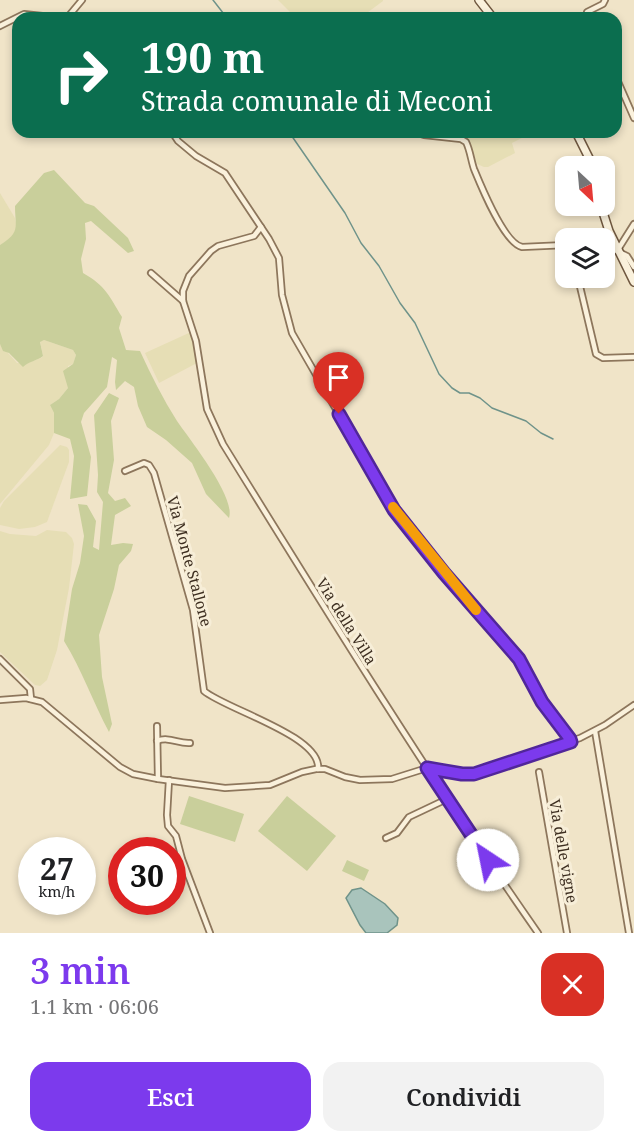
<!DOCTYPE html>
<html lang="it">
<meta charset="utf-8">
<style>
body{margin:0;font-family:"Noto Serif",serif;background:#f2f2f2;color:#202124;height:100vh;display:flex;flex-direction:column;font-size:22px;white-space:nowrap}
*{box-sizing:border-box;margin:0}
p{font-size:20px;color:#757577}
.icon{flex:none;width:33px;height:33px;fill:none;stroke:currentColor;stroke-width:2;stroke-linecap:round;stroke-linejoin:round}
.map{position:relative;height:933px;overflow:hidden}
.details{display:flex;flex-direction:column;background:#fff;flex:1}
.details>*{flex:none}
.hud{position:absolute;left:12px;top:12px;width:610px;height:126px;border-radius:18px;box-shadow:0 3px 9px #0003;background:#0b6e4f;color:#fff;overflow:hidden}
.needle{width:39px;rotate:154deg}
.fabs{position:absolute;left:555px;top:156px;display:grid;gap:12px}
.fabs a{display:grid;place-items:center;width:60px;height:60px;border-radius:12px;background:#fff;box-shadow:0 3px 9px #0003;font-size:30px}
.speed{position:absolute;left:18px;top:837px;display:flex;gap:12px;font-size:30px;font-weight:700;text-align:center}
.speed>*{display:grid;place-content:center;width:78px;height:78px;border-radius:50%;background:#fff;box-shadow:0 3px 9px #0003;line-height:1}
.speed small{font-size:15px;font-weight:400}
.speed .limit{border:9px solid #d22;background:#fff;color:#111}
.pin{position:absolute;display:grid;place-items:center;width:51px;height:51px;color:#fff;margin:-62px -26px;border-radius:50% 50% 50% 0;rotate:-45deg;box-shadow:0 0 6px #0007}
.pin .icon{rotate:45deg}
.me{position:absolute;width:66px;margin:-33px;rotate:326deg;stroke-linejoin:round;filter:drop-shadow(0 0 4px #0008)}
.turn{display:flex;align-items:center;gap:21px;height:126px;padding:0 30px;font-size:27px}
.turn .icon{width:78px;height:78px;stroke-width:2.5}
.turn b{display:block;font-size:42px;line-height:51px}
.round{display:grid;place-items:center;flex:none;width:63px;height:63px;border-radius:18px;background:#f2f2f2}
.head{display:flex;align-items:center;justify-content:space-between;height:102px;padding:0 30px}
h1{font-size:36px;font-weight:600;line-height:45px;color:#7c3aed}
.cta{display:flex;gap:12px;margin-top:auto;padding:12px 30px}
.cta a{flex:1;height:69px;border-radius:18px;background:#7c3aed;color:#fff;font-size:24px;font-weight:600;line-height:69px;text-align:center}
.cta a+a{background:#f2f2f2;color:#202124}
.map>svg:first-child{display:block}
</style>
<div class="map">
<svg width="634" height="933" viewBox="0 0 634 933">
<rect width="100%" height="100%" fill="#f0e4c8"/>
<g fill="#e6deb5">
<polygon points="278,0 383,0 383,1 360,18 296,18"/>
<polygon points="461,132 534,132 512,143 515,153 488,167 484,167 477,164 469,141"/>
<polygon points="0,193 15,218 17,229 11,238 0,245"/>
<polygon points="191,332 197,363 159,383 145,353"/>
<polygon points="44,340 73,350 76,355 73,364 68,366 68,388 59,399 50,405 54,413 54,433 49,445 0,504 0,344 17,363 27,363 41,358 43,356 40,341"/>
<polygon points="60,445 67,447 69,450 69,462 47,522 35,527 19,529 0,525 0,508 4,501"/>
<polygon points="47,530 66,532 72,538 74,544 69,588 57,650 47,680 40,686 35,685 0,652 0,531 10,534 36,536"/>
</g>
<g fill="#c9cf9b">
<path d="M54 170 85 203 94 206 128 238 134 251 128 253 91 221 85 223 86 239 81 259 83 273C106 286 109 296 122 317L119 328 126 350 140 351C151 375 163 399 177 421 190 440 236 497 229 518L206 494 192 463 166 440 147 427 138 406 134 387 125 381 116 390 115 382 117 360 112 357 107 387 84 413 81 422 91 457 87 496 70 499 74 456 70 439 54 433V413L50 405 59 399 68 388 63 371 73 364 76 355 73 350 44 340 40 342 43 356C37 361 29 361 23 367L9 353 3 351 0 344V245C21 232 15 227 15 206L44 173Z"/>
<path d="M109 393 119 398 111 421 114 460 108 493 115 501 125 498 131 506 115 515 111 545 123 543 133 544 131 551 119 565 114 589 99 635 102 677 112 724 109 732C93 702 82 670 64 641L72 589 80 563 84 536 78 504 87 505 96 521 93 547 99 550 103 502 97 492 98 475 94 415Z"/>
<polygon points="189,796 244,814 235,842 180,824"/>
<polygon points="287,796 336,836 307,871 258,831"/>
<polygon points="347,860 369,870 364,881 342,871"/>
</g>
<polygon fill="#a9c4bc" stroke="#6f938a" stroke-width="1.5" points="361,888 385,904 398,918 397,925 387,933 366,933 360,925 346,898 352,890"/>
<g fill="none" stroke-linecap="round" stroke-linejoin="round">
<g stroke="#6f938a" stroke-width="1.5">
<polyline points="213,0 227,18"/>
<polyline points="289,132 345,213 361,243 379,266 400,303 415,323 439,374 452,388 460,393 469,393 480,398 492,408 526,421 541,433 553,439"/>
</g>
<g stroke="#8d765c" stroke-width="8">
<g id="street">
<polyline points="67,18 82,0"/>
<polyline points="586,18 587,12 603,4 605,0"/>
<polyline points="0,26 24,14 61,18"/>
<polyline points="616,77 634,118"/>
<polyline points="172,132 178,141 196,156 225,173 269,239 279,258 282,295 292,333 389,501 444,573 517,657 542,702 567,733 571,742"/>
<path d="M415 132 424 135 461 139 466 142C470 150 471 160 474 169 481 186 504 243 522 247L566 245"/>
<polyline points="634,224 617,251 627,256 634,267"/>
<path d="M261 227 254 236 218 246 211 251 189 276 183 291V301L196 341 207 409 223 444C325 609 427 774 538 933"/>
<polyline points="604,243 614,243"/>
<polyline points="151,273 183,301"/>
<polyline points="578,278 596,354 603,358 634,357"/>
<path d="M125 471 144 463 149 465 154 473 193 610 204 691C225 709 322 736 318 769"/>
<polyline points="0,659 30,689 31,699"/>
<polyline points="0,700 26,698 42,702 120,767 133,774 158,779 225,788 270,785 302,772 316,769 325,769 345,777 360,780 392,779 427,768 462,774 473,774 580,738 605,725 634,705"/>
<polyline points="157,726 158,779"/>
<polyline points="595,731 629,933"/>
<path d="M157 741C169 736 178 744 190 743"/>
<polyline points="539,772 567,933"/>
<polyline points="169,780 167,815 168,826 176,836 182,859 210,933"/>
<polyline points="386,838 397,833 409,817 447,799"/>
</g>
</g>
<g stroke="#6f573f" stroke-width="10">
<g id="secondary">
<polyline points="479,0 493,18"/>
<polyline points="576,132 593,166"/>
<polyline points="601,206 609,231 634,282"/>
</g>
</g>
<use href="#street" stroke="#faf1dc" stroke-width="4.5"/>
<use href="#secondary" stroke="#faf1dc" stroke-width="7"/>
</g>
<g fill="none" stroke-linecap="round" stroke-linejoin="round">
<g stroke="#51269a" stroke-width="15">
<polyline id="route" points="339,414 394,510 444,573 519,659 542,702 570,739 571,742 562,745 474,774 462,774 427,768 488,860"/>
</g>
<use href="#route" stroke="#7c3aed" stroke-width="10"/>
<polyline stroke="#f59e0b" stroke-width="10" points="393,507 476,610"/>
</g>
<g text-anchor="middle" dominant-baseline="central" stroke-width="6" stroke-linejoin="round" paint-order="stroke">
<g font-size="15" fill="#3d2e20" stroke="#f7eed8">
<text transform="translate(190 561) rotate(75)">Via Monte Stallone</text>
<text transform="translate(347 621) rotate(58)">Via della Villa</text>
<text transform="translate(564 851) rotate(80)">Via delle vigne</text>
</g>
</g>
</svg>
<div class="fabs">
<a><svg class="needle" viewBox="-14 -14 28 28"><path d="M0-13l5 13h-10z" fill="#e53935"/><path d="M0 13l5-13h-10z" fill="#757577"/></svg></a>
<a><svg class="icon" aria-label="layers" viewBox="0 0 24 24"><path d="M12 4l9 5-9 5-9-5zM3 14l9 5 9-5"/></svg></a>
</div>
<div class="speed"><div>27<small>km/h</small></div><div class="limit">30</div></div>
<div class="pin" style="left:339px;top:414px;background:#d93025"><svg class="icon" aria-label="arrive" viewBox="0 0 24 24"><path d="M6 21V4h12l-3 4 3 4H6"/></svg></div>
<svg class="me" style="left:488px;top:860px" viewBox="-20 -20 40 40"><circle r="19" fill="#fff"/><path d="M0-13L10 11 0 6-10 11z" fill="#7c3aed"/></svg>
<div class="hud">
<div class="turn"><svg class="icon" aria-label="right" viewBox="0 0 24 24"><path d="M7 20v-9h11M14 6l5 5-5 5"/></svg><div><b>190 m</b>Strada comunale di Meconi</div></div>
</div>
</div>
<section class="details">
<div class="head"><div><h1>3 min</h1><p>1.1 km · 06:06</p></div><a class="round" style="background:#d93025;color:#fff"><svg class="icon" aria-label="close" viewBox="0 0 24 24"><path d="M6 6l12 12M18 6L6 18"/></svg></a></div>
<div class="cta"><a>Esci</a><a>Condividi</a></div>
</section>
